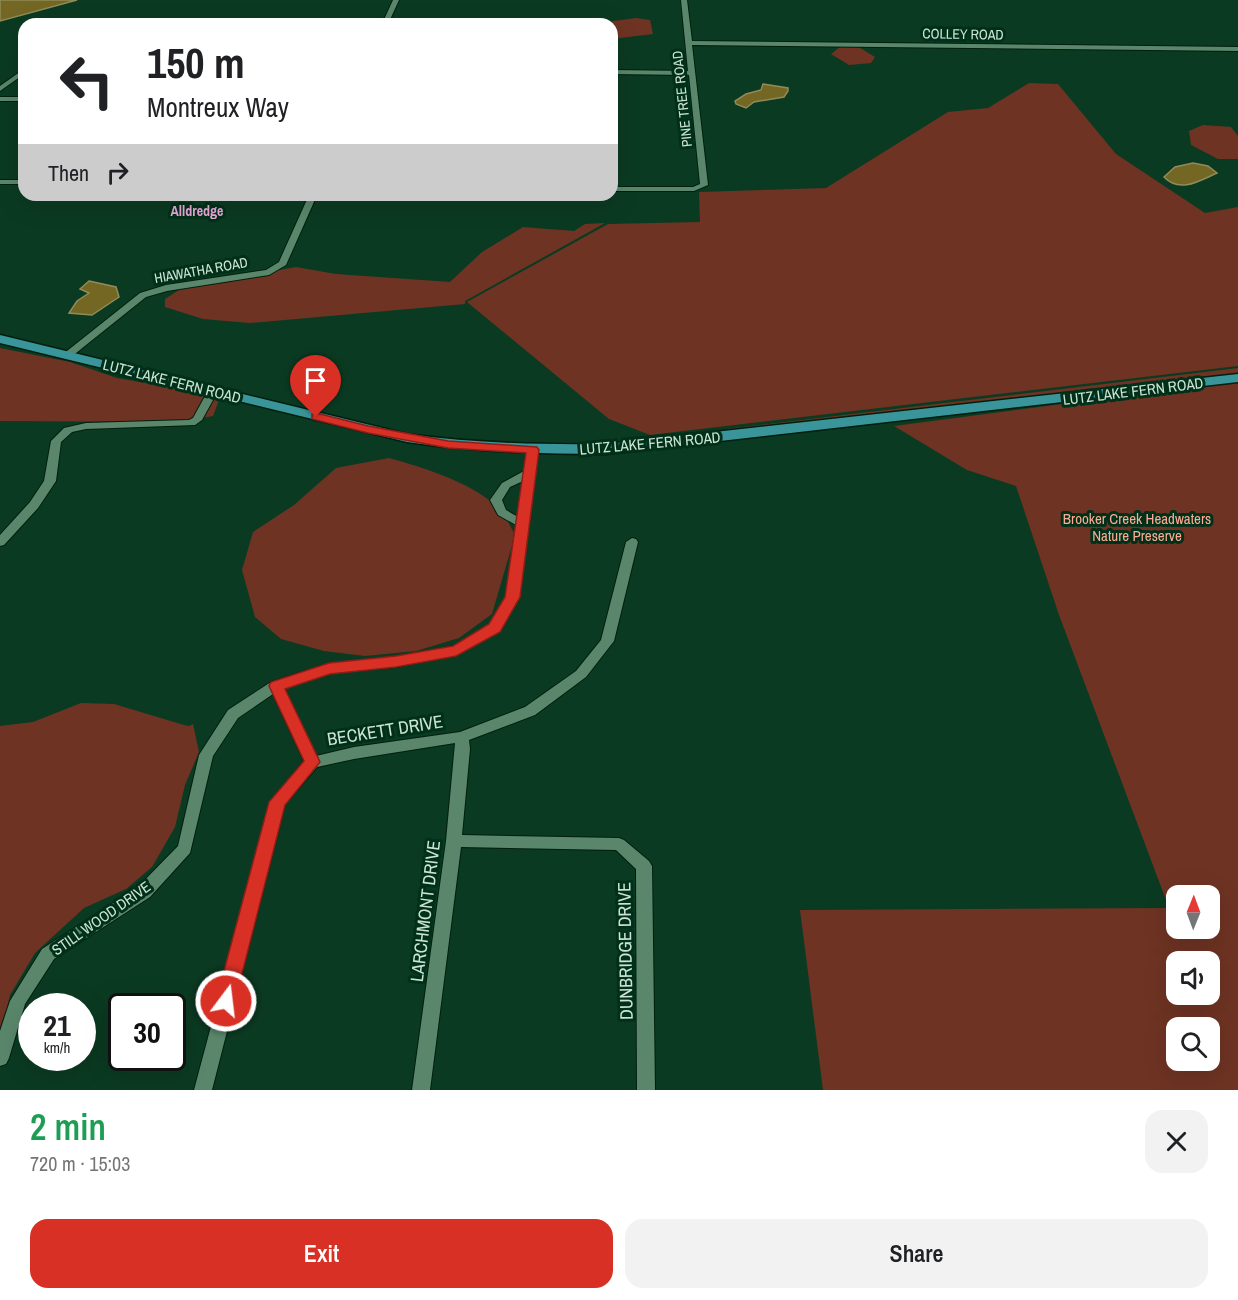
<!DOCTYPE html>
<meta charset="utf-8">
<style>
body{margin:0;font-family:"Archivo Narrow",sans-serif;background:#f2f2f2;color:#202124;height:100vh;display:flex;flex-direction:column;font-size:22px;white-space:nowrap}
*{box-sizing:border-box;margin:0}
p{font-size:20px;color:#757577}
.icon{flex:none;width:33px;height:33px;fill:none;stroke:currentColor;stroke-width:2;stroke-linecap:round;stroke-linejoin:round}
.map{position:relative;height:1090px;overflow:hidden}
.sheet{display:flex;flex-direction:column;background:#fff;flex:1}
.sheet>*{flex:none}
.hud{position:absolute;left:18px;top:18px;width:600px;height:183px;border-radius:18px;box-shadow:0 6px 24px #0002;background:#fff;color:#202124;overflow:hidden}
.needle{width:39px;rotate:1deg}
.controls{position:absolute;left:1166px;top:885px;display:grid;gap:12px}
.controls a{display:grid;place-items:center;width:54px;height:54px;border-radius:12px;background:#fff;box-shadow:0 6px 24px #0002;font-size:30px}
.speed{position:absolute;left:18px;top:993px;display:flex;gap:12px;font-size:30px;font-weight:700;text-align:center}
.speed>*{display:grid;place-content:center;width:78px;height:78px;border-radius:50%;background:#fff;box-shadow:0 6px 24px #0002;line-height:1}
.speed small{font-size:15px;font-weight:400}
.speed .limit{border:3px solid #111;border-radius:9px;background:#fff;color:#111}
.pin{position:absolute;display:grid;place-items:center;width:51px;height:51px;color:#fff;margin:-62px -26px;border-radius:50% 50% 50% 0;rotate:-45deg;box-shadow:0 0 6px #0007}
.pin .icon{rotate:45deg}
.me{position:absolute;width:66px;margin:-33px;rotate:15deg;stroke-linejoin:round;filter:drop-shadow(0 0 4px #0008)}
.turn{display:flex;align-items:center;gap:21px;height:126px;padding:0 30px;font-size:27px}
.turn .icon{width:78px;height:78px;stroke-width:2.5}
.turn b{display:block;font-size:42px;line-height:51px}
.then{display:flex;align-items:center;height:57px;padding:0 30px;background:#0003;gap:12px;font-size:22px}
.round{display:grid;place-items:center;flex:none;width:63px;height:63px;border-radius:18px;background:#f2f2f2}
.head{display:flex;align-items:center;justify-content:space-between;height:102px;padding:0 30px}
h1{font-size:36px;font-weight:600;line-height:45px;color:#1e9e55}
.primary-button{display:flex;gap:12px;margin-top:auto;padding:12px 30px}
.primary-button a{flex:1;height:69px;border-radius:18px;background:#d93025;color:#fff;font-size:24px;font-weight:600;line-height:69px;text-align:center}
.primary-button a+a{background:#f2f2f2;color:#202124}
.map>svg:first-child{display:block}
</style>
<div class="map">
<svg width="1238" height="1090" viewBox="0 0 1238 1090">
<rect width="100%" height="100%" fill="#0b3a22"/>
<g fill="#6e3323" fill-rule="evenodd">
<polygon points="636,18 650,20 653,34 612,39 612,24 591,24"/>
<polygon points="857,46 875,57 871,63 849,65 831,54 840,47"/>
<polygon points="1029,83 1058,84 1116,154 1205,213 1238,207 1238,366 650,435 609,419 467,302 608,224 700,222 699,192 826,188 948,112 988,108"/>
<polygon points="1203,125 1231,127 1238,136 1238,159 1218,159 1191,145 1189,131"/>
<polygon points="605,223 465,301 465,304 250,323 203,319 165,307 165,299 182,288 296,267 336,274 450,282 482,252 523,227 574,231 585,224"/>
<polygon points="0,348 70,362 117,378 197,392 219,400 213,416 179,422 0,421"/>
<polygon points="1238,368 1238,376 727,432 726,429"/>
<path d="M1238 381V1090H823L800 910 1169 908 1059 615 1016 486 967 470 894 426ZM1176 896H1209V928H1176ZM1176 962H1209V994H1176ZM1176 1028H1209V1060H1176Z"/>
<path d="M389 458C422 467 484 486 504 515 508 521 511 528 515 535L492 614 459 638 416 651 365 656 324 651 281 639 255 617 242 570 253 532 294 505 336 468Z"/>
<polygon points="81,703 114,704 184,725 189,726 193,724 199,752 185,785 175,827 152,867 126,889 84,908 35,953 10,995 0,1039 0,726 33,722"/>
</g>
<g fill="#746623" stroke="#8f8c58" stroke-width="1.5">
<polygon points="0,0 77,0 0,21"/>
<polygon points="763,84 788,88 788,91 784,97 754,102 746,108 736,104 735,101 746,94 761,90"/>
<path d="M1193 163 1208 166 1217 173C1201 180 1180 194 1164 177L1175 167Z"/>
<polygon points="89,281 116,287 119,297 92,315 69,313 77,301 89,293 80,289"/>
</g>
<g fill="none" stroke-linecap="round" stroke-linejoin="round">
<g stroke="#001f0e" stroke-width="2">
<g id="minor">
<polygon points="393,0 399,0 388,24 382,24"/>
<polygon points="681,0 687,0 692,41 1238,47 1238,51 692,45 708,185 694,191 612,191 612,187 693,187 700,184 689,75 612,74 612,70 688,71"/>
<polygon points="24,69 24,74 0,91 0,86"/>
<rect x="0" y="97" width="24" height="4"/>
<rect x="0" y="180" width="24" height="4"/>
<polygon points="309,195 317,195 286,265 269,275 167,291 146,297 71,357 63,357 62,355 140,293 166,285 266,270 279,262"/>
<polygon points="213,388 218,391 202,420 195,425 86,429 72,432 61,442 56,481 38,508 4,545 0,546 0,535 30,502 44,481 51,441 64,428 86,423 189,420 193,418 209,389"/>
<path d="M533 447 538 450 518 597 500 631 456 655 396 667 330 673 284 688 316 756 354 747 460 732 525 707 576 671 601 640 626 542 632 538 636 539 638 542 614 641 586 677 535 715 469 740 470 749 462 835 619 838 624 840 649 861 652 866 655 1090H637L636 869 616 850 461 847 430 1090H412L446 841 455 743 354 759 317 767 285 804 212 1090H194L271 802 304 761 273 694 238 718 213 756 190 853 150 897 54 959 25 1004 9 1058 6 1064 0 1066V1031L10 1001 42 949 138 887 178 846 199 755 228 710 271 682 324 665 396 657 453 646 490 625 506 597 516 525 498 515 490 500 502 483 524 471 528 450ZM523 481 518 517 506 510 502 500 510 487Z"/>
</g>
</g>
<g stroke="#001f0e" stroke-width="3">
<path id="major" d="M0 335 407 434C473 443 539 445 606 444L1238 374V382L606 454C539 454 473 452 407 442L0 343Z"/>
</g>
<use href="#minor" fill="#5a876b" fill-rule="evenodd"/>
<use href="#major" fill="#3a959a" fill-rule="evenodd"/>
</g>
<polygon fill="#d93025" stroke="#8d1f18" stroke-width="1.5" points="316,413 368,426 448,441 537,447 539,450 520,597 500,632 456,656 396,667 330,674 285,689 320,762 285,805 235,1001 233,1008 226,1010 219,1008 216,1001 269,802 304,761 269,686 271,682 329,663 396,656 453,646 489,624 505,597 526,453 448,448 368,433 312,419 312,414"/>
<g text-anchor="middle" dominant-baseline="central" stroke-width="6" stroke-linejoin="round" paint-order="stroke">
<g font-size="14" fill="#cde4d5" stroke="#003019">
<text transform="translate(963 34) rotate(1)">COLLEY ROAD</text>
<text transform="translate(682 99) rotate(-96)">PINE TREE ROAD</text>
<text transform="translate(201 270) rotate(-10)">HIAWATHA ROAD</text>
</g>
<g font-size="14" font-weight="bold" fill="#eba8d9" stroke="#003019">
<text x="197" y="211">Alldredge</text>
</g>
<g font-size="15" fill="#cde4d5" stroke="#003019">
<text transform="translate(172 381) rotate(14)">LUTZ LAKE FERN ROAD</text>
<text transform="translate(1133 391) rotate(-7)">LUTZ LAKE FERN ROAD</text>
<text transform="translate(650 443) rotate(-5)">LUTZ LAKE FERN ROAD</text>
<text transform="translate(101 918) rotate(-35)">STILL WOOD DRIVE</text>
</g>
<g font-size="15" fill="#feab93" stroke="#003019">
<text x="1137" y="518">Brooker Creek Headwaters<tspan x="1137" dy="17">Nature Preserve</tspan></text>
</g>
<g font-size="18" fill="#cde4d5" stroke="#003019">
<text transform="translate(385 730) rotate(-9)">BECKETT DRIVE</text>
<text transform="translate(425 911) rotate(-83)">LARCHMONT DRIVE</text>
<text transform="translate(625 951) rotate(-91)">DUNBRIDGE DRIVE</text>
</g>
</g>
</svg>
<div class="controls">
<a><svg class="needle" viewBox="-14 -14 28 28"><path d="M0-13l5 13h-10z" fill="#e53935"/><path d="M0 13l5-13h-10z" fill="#757577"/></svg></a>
<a><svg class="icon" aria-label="sound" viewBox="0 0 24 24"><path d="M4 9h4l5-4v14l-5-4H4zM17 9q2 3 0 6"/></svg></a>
<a><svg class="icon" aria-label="search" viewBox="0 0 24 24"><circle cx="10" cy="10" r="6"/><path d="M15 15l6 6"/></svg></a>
</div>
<div class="speed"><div>21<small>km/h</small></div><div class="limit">30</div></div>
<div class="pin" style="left:316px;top:417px;background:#d93025"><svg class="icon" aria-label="arrive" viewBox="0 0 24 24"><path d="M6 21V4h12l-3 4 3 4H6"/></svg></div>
<svg class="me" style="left:226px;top:1001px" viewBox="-20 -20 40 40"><circle r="17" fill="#d93025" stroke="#fff" stroke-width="3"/><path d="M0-11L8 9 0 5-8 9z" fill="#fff"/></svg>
<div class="hud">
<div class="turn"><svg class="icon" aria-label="left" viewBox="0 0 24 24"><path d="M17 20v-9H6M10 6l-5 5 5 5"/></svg><div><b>150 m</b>Montreux Way</div></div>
<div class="then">Then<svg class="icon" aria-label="right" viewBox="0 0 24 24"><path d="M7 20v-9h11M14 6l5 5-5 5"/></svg></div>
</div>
</div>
<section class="sheet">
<div class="head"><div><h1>2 min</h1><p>720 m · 15:03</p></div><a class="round"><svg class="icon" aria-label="close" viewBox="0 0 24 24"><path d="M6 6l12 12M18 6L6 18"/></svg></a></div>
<div class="primary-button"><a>Exit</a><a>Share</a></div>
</section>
